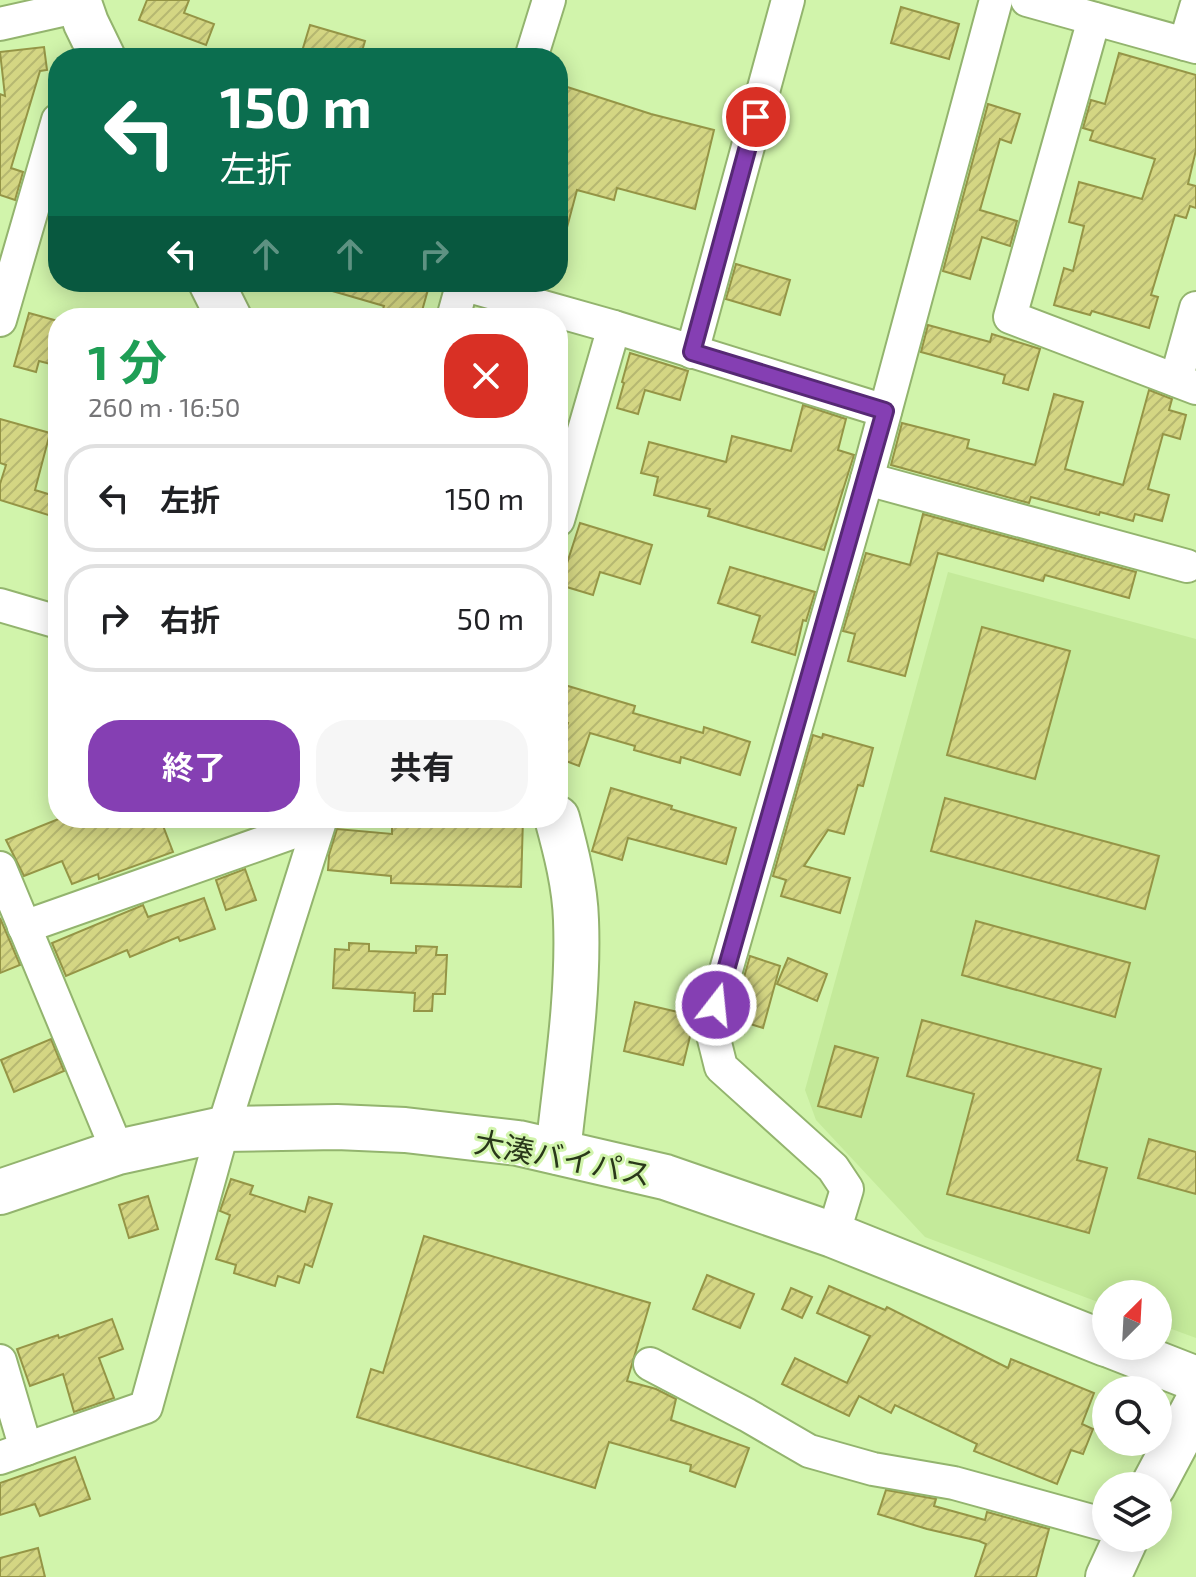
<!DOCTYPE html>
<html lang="ja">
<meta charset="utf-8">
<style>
body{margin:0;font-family:"Exo 2","Noto Sans JP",sans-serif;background:#f6f6f6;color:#202124;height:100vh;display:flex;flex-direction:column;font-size:30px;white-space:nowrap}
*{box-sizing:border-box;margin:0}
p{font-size:26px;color:#757577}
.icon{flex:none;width:44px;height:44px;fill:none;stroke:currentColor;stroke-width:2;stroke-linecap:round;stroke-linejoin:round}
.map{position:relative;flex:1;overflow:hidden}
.panel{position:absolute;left:48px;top:308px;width:520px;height:520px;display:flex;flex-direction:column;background:#fff;border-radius:32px;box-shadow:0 4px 20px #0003}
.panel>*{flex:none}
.guide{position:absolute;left:48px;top:48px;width:520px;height:244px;border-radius:32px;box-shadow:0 4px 20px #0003;background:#0b6e4f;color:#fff;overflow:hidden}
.needle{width:52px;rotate:24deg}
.buttons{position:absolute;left:1092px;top:1280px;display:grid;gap:16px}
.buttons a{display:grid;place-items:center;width:80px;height:80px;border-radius:50%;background:#fff;box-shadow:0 4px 20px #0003;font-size:40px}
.pin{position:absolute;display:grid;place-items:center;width:68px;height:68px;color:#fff;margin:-34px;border:4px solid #fff;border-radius:50%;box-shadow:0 2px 8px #0007}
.me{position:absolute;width:88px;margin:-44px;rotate:16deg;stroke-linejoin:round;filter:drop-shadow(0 0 6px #0008)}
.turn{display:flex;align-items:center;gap:28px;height:168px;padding:0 40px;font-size:36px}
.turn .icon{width:104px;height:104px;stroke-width:2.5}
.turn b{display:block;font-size:56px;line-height:68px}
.lanes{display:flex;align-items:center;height:76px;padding:0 40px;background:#0003;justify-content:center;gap:40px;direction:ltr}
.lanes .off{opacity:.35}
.round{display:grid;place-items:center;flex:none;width:84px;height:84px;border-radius:32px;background:#f6f6f6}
.overview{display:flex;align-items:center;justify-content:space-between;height:136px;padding:0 40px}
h1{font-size:48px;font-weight:700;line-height:60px;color:#1e9e55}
.cta{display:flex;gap:16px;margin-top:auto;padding:16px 40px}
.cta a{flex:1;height:92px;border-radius:32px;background:#853fb3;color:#fff;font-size:32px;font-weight:700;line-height:92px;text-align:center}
.cta a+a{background:#f6f6f6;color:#202124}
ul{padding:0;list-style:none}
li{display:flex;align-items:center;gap:24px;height:108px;margin:0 16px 12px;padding:0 24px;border:4px solid #e0e0e0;border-radius:32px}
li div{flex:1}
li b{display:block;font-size:30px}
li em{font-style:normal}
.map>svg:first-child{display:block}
</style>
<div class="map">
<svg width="1196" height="1577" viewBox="0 0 1196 1577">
<defs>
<pattern id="building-hatch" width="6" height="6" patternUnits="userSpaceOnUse" patternTransform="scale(2)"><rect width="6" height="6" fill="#d4d683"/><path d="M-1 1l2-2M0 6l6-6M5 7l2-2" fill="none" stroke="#b6b871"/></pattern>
</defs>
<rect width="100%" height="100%" fill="#d1f4ab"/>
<polygon fill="#c4ea9a" points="948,572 1196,639 1196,1338 1158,1324 1158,1294 1106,1294 1106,1305 925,1237 816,1120 805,1090"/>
<g fill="url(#building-hatch)" stroke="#959546" stroke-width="2">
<polygon points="147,0 189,0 184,13 214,24 206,45 139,20"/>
<polygon points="901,7 959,24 949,59 891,43"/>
<polygon points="310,25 365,41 360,58 300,58"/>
<polygon points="44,47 47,70 40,71 11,168 23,172 15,200 0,195 0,94 5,96 0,52"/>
<polygon points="1119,53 1196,75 1196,150 1188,184 1196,186 1196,208 1190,206 1186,218 1175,215 1151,295 1158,297 1149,328 1092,311 1090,315 1054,305 1064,268 1073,271 1084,226 1069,222 1079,182 1142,199 1155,159 1090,140 1093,131 1083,128 1091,100 1105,104"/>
<polygon points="558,84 651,114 714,130 695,209 617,188 614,200 577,190 565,235 558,234"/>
<polygon points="988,104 1020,114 1011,143 1000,139 980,210 1017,221 1010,246 982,237 970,279 943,271"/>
<polygon points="736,264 790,280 780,315 726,299"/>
<polygon points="323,282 418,282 429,286 420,318 412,318 383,309 384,306 322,288"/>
<polygon points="29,313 58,321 58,366 39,361 36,372 14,366"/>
<polygon points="928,325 990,342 992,334 1040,349 1028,390 1003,383 1005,375 921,352"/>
<polygon points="630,353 688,371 680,400 645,390 638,414 617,408 624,383 622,382"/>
<polygon points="1149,390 1172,399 1169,410 1186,415 1180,439 1163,434 1148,489 1169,495 1162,521 1135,514 1133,521 1100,512 1099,515 1031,497 1029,503 891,465 902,423 969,440 967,448 1035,465 1054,394 1083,402 1065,469 1123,485"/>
<polygon points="803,405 846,419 838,450 854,455 824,550 708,516 710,509 654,495 658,477 641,473 649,442 726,462 732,436 791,451"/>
<polygon points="0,419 50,433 35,490 58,497 58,518 0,500 0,484 6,465 0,463"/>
<polygon points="923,514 1136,572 1129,598 1045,575 1043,581 938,553 905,676 848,661 855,634 843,631 866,553 910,565"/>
<polygon points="580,523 652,545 640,584 600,572 593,595 560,585"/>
<polygon points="730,567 815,592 806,621 803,620 795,655 752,642 760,616 718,603"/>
<polygon points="982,627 1070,651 1035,779 947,755"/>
<polygon points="558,683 635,706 633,713 703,733 704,727 750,742 740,775 681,757 680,763 634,750 635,746 590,733 579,766 558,758 558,752 568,723 558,720"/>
<polygon points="823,734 873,748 863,786 858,785 844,834 828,830 804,866 850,878 840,913 781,896 786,880 773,876 813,735 822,738"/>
<polygon points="611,788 672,806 671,809 736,828 726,864 628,838 622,860 592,851"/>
<polygon points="945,798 1159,856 1145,909 931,851"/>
<polygon points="61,818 160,818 173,852 99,879 98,874 72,884 62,861 24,876 6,840"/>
<polygon points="392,818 523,818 521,887 391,883 391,876 328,870 329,855 337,829 392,834"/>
<polygon points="245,869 256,900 226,910 216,880"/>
<polygon points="204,898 215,929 180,941 178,937 130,957 127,950 66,976 52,943 143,905 148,917"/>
<polygon points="0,918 20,965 0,973"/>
<polygon points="976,921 1130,963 1115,1017 962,975"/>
<polygon points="349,943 369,944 369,951 416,953 416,946 437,947 436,955 447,955 445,994 433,994 432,1011 414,1011 415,993 333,988 335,949 349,950"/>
<polygon points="750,956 780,966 763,1028 734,1019 735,1009"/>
<polygon points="788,958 827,974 817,1001 777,984"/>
<polygon points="635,1002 695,1016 683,1065 624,1051"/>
<polygon points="922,1020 1101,1069 1077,1160 1107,1168 1089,1233 947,1194 974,1094 907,1076"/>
<polygon points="51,1039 64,1071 14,1092 1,1060"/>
<polygon points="835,1046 878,1058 861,1117 818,1106"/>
<polygon points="1149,1139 1196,1152 1196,1194 1138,1178"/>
<polygon points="231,1179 253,1186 250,1194 305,1212 309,1197 332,1204 312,1267 305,1264 299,1283 278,1276 275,1286 234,1273 236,1265 216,1259 230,1215 220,1211"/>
<polygon points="148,1196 158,1229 129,1238 119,1205"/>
<polygon points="424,1236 650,1303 627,1381 656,1389 676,1399 671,1420 749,1448 735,1487 690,1471 691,1465 609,1442 595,1488 357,1417 371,1369 383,1373"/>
<polygon points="707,1275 754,1294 740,1328 693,1309"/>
<polygon points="829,1286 885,1310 887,1307 1008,1368 1011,1359 1094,1393 1082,1424 1093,1429 1083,1454 1071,1450 1057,1484 974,1451 977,1444 895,1405 891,1413 859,1396 849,1416 782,1384 795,1358 847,1383 870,1336 817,1313"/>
<polygon points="791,1288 812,1297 802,1318 782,1309"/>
<polygon points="112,1319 123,1349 99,1358 114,1398 74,1412 63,1374 30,1386 17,1349 58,1335 59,1338"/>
<polygon points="75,1457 90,1499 40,1516 35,1504 0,1515 0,1483"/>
<polygon points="886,1490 936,1499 934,1506 985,1520 987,1512 1049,1529 1036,1577 975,1577 986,1544 979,1541 927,1529 878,1514"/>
<polygon points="38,1548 45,1577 0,1577 0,1558"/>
</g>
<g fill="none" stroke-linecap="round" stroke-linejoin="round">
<g stroke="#93b46e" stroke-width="36">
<g id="street">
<polyline points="1027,0 1196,47"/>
<polyline points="1094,19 1010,317 1196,388"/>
<polyline points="0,24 80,6"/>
<polyline points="1185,44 1196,7"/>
<polyline points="531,58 549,0"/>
<polyline points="462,284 614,327 885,411"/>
<polyline points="453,318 463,282"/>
<polyline points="0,320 58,120"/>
<polyline points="692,352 788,0"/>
<polyline points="1176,380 1196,308"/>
<polyline points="867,479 1187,566"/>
<polyline points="558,520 614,327"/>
<polyline points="0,605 58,622"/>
<polyline points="0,868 118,1152"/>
<polyline points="24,927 319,823"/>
<polyline points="833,1235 847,1189 833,1168 721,1067 713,1035 716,1005 867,479 996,0"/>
<polyline points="0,1361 26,1449"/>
<polyline points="650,1364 747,1415 809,1451 873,1469 954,1483 1106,1525"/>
<polyline points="0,1458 146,1407 223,1129 321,818"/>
</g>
</g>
<g stroke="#93b46e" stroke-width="48">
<g id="secondary">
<polyline points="78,0 86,23 103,58"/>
<polyline points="211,282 229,318"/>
<path d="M557 818C566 851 575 886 576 920 579 998 566 1076 558 1152"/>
<polyline points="1153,1486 1196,1405"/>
<polyline points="1108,1577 1126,1538"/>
</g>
</g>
<g stroke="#93b46e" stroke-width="48">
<g id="highway">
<polyline points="0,1192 118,1152 223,1129 337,1127 405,1130 518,1143 665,1177 833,1235 1106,1344"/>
<polyline points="1112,1346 1196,1379"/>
</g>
</g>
<use href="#street" stroke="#fff" stroke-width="32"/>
<use href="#secondary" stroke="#fff" stroke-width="44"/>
<use href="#highway" stroke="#fff" stroke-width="44"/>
</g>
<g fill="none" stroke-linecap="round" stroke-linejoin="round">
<g stroke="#562974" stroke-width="20">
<polyline id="route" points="716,1005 885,411 692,352 756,117"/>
</g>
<use href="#route" stroke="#853fb3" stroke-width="14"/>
</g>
<g text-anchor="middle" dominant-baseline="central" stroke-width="6" stroke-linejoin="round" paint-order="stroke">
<g font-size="30" fill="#29371a" stroke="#d1f4ab">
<text transform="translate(563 1157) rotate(11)">大湊バイパス</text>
</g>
</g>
</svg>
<div class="buttons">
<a><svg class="needle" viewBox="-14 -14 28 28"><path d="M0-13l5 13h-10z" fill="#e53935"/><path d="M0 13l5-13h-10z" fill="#757577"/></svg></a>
<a><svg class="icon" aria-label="search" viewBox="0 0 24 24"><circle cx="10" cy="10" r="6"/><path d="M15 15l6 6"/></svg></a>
<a><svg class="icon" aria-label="layers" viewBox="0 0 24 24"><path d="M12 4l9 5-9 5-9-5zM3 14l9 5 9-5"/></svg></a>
</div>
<div class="pin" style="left:756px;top:117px;background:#d93025"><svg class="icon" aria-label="arrive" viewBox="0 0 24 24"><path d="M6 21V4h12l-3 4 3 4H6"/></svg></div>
<svg class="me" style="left:716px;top:1005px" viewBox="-20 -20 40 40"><circle r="17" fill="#853fb3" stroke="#fff" stroke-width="3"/><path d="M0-11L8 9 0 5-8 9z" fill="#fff"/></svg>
<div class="guide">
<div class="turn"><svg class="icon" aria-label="left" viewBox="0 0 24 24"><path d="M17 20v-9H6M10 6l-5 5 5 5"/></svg><div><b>150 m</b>左折</div></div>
<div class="lanes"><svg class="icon" aria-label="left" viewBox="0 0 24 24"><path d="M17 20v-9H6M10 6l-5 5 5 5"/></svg><svg class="icon off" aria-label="ahead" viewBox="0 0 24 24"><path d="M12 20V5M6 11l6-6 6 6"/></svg><svg class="icon off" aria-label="ahead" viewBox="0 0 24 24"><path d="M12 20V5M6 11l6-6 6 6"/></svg><svg class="icon off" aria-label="right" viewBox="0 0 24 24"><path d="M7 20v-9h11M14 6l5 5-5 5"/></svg></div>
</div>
<section class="panel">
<div class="overview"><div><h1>1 分</h1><p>260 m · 16:50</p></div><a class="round" style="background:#d93025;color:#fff"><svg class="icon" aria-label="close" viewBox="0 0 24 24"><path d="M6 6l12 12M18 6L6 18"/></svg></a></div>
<ul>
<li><svg class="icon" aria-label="left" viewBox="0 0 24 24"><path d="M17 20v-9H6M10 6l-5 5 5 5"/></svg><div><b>左折</b></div><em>150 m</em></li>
<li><svg class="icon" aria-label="right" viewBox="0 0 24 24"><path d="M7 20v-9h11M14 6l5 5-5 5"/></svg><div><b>右折</b></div><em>50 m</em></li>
</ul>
<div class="cta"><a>終了</a><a>共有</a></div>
</section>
</div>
